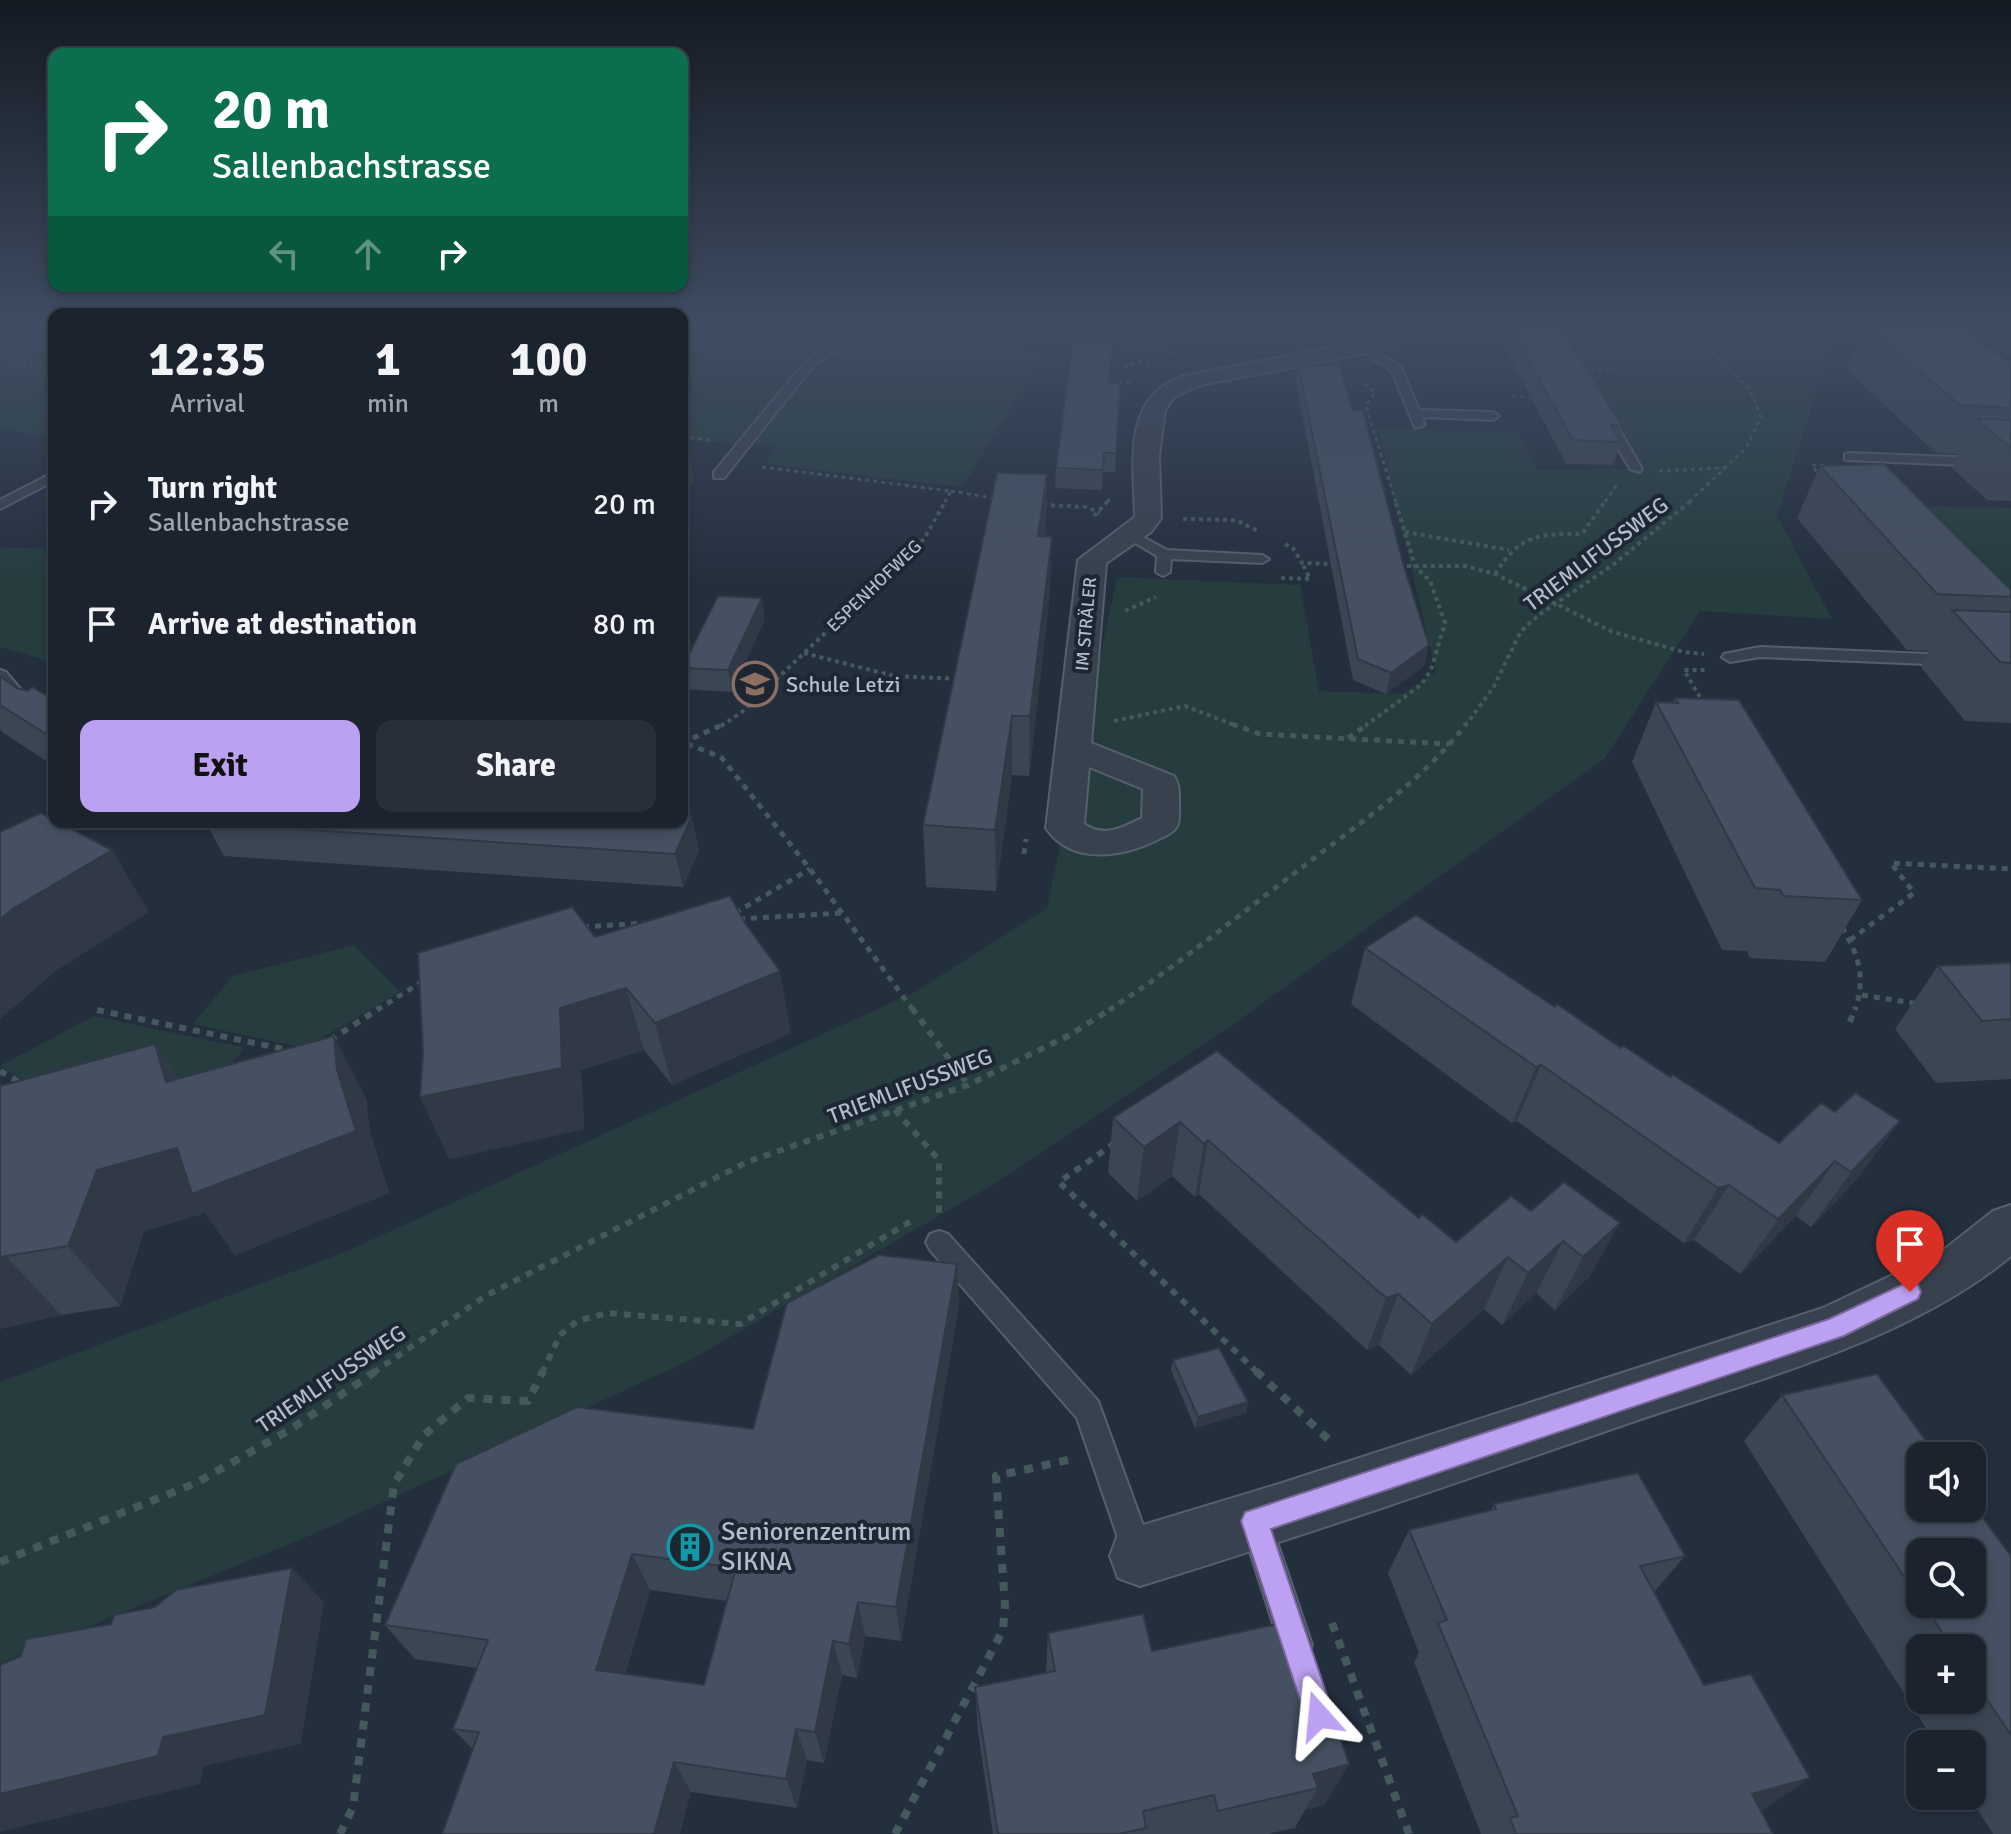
<!DOCTYPE html>
<meta charset="utf-8">
<style>
body{margin:0;font-family:Signika,sans-serif;background:#282f3a;color:#f1f3f6;height:100vh;display:flex;flex-direction:column;font-size:30px;white-space:nowrap}
*{box-sizing:border-box;margin:0}
p{font-size:26px;color:#a0a4aa}
.icon{flex:none;width:44px;height:44px;fill:none;stroke:currentColor;stroke-width:2;stroke-linecap:round;stroke-linejoin:round}
.map{position:relative;flex:1;overflow:hidden}
.details{position:absolute;left:48px;top:308px;width:640px;height:520px;display:flex;flex-direction:column;background:#1b232e;border-radius:16px;box-shadow:0 4px 12px #0003,0 0 0 2px #39404a}
.details>*{flex:none}
.guide{position:absolute;left:48px;top:48px;width:640px;height:244px;border-radius:16px;box-shadow:0 4px 12px #0003,0 0 0 2px #39404a;background:#0b6e4f;color:#fff;overflow:hidden}
.tools{position:absolute;left:1906px;top:1442px;display:grid;gap:16px}
.tools a{display:grid;place-items:center;width:80px;height:80px;border-radius:16px;background:#1b232e;box-shadow:0 4px 12px #0003,0 0 0 2px #39404a;font-size:40px}
.pin{position:absolute;display:grid;place-items:center;width:68px;height:68px;color:#fff;margin:-82px -34px;border-radius:50% 50% 50% 0;rotate:-45deg;box-shadow:0 0 8px #0007}
.pin .icon{rotate:45deg}
.me{position:absolute;width:88px;margin:-44px;rotate:342deg;stroke-linejoin:round;filter:drop-shadow(0 0 6px #0008)}
.turn{display:flex;align-items:center;gap:28px;height:168px;padding:0 32px;font-size:36px}
.turn .icon{width:104px;height:104px;stroke-width:2.5}
.turn b{display:block;font-size:56px;line-height:68px}
.lanes{display:flex;align-items:center;height:76px;padding:0 32px;background:#0003;justify-content:center;gap:40px;direction:ltr}
.lanes .off{opacity:.35}
.eta{display:flex;justify-content:space-evenly;align-items:center;height:136px;text-align:center}
.eta b{font-size:48px;font-weight:700;line-height:56px}
.action{display:flex;gap:16px;margin-top:auto;padding:16px 32px}
.action a{flex:1;height:92px;border-radius:16px;background:#bca0f2;color:#111;font-size:32px;font-weight:700;line-height:92px;text-align:center}
.action a+a{background:#282f3a;color:#f1f3f6}
ul{padding:0;list-style:none}
li{display:flex;align-items:center;gap:24px;height:120px;padding:0 32px}
li div{flex:1}
li b{display:block;font-size:30px}
li em{font-style:normal}
.map>svg:first-child{display:block}
</style>
<div class="map">
<svg width="2011" height="1834" viewBox="0 0 2011 1834">
<rect width="100%" height="100%" fill="#242f3e"/>
<g fill="#263c3f">
<polygon points="0,326 54,328 54,438 0,429"/>
<polygon points="1564,326 1684,326 1712,341 1722,326 1840,326 1825,364 1777,516 1832,619 1700,611 1605,758 1231,1026 994,1184 690,1360 323,1530 0,1663 0,1382 345,1252 915,992 1047,908 1117,577 1300,585 1319,691 1401,694 1436,672 1378,429 1519,433 1538,470 1639,469"/>
<polygon points="682,332 832,342 871,338 1045,351 962,487 765,464 776,446 682,440"/>
<polygon points="1899,506 2011,508 2011,629"/>
<polygon points="0,547 54,549 54,655 45,660 0,647"/>
<polygon points="354,945 400,992 305,1048 193,1024 233,976"/>
<polygon points="94,1016 245,1048 223,1073 69,1106 0,1066"/>
</g>
<g fill="none" stroke-linecap="round" stroke-linejoin="round">
<g stroke="#565f6c" stroke-width="4">
<g id="lane">
<polygon points="861,326 874,326 813,366 724,478 714,478 714,472 805,362"/>
<polygon points="2011,326 2011,330 1935,330 1930,327"/>
<polygon points="1361,346 1369,346 1401,367 1419,410 1493,412 1499,416 1493,420 1422,417 1425,425 1415,428 1392,371 1361,350"/>
<polygon points="1604,417 1614,420 1642,469 1640,472 1630,469 1602,420"/>
<polygon points="1849,453 2011,459 2011,467 1845,460 1845,454"/>
<polygon points="54,472 54,481 0,509 0,500"/>
<polygon points="1130,530 1167,550 1262,555 1269,559 1262,563 1171,559 1170,572 1163,576 1156,572 1157,556 1125,537 1125,531"/>
<polygon points="1760,647 1951,655 1959,660 1951,665 1760,657 1730,662 1722,657 1724,654"/>
<path d="M0 670 6 672 43 716 54 720V731C28 724 0 698 0 670Z"/>
<polygon points="64,822 87,822 0,869 0,855"/>
<polygon points="939,1231 948,1234 1098,1401 1153,1553 1149,1564 1138,1568 1127,1564 1077,1418 930,1250 926,1242 930,1234"/>
<polygon points="1256,1509 1267,1513 1271,1524 1312,1645 1307,1656 1296,1661 1285,1656 1280,1645 1241,1524 1245,1513"/>
</g>
</g>
<g stroke="#565f6c" stroke-width="4">
<g id="street">
<path d="M1383 326H1403L1398 340 1387 349 1201 385 1174 397 1165 410 1159 456 1161 518 1151 532 1106 563 1091 743 1174 776C1179 784 1179 790 1179 800 1179 807 1180 817 1178 824 1175 832 1166 836 1159 839 1124 857 1072 866 1046 828L1078 560 1135 517C1134 464 1121 396 1184 376L1372 339 1381 333ZM1089 767 1143 789 1142 818C1122 828 1104 838 1084 824Z"/>
<path d="M2011 1205V1256C1910 1340 1759 1379 1635 1421 1471 1478 1306 1535 1140 1586L1118 1578 1110 1556 1118 1534 1140 1526 1282 1483 1823 1308 1941 1252 1993 1211Z"/>
</g>
</g>
<g stroke="#44595c" stroke-width="3" stroke-dasharray="4 4" stroke-linecap="butt">
<polyline points="1085,326 1080,329 1132,348 1164,349"/>
<polyline points="1135,326 1158,336 1164,349 1178,354"/>
<polyline points="1207,326 1234,333 1260,333"/>
<polyline points="1158,336 1191,336 1202,342 1224,342"/>
<polyline points="1862,345 1853,337 1866,335"/>
<polyline points="1759,349 1772,326"/>
<polyline points="0,358 10,363 54,368"/>
<polyline points="1124,368 1137,361 1153,364"/>
<polyline points="1582,373 1622,367"/>
<polyline points="1110,383 1133,383"/>
<polyline points="1364,383 1375,392 1366,406 1396,502"/>
<polyline points="1512,396 1530,397"/>
<polyline points="682,437 713,440"/>
<polyline points="762,467 951,491 945,502"/>
<polyline points="1659,471 1725,468"/>
<polyline points="1821,478 1812,465 1826,466"/>
<polyline points="951,491 998,499"/>
<polyline points="1107,502 1112,497"/>
<polyline points="1605,502 1617,485"/>
<polyline points="1689,502 1746,448 1761,417 1750,389 1707,348 1707,341 1717,326"/>
</g>
<g stroke="#44595c" stroke-width="4" stroke-dasharray="4 4" stroke-linecap="butt">
<polyline points="1043,505 1086,507 1100,513"/>
<polyline points="1094,516 1109,500"/>
<polyline points="1183,519 1236,520 1258,531"/>
<polyline points="1405,532 1509,550"/>
<polyline points="1285,544 1293,548 1302,563 1331,564"/>
<polyline points="1399,566 1465,566 1495,574 1613,632 1684,652 1704,654"/>
<path d="M1495 574C1521 534 1537 534 1582 534L1606 500"/>
<polyline points="1281,578 1310,579 1302,563"/>
<polyline points="1125,611 1156,597"/>
<polyline points="804,653 894,676 959,679"/>
<polyline points="1704,704 1684,670 1706,670"/>
<polyline points="1114,721 1185,706 1237,726"/>
<polyline points="721,726 742,712 924,539 946,500"/>
<polyline points="1365,726 1421,685 1431,670 1445,623 1430,581 1415,566 1395,500"/>
<polyline points="1465,726 1493,688 1521,631 1539,615 1614,564 1692,500"/>
</g>
<g stroke="#44595c" stroke-width="5" stroke-dasharray="6 6" stroke-linecap="butt">
<polyline points="1232,724 1260,734 1449,744"/>
<polyline points="1348,738 1368,724"/>
<polyline points="682,743 724,724"/>
<polyline points="687,744 721,757 810,869 913,1010"/>
<polyline points="1024,854 1026,839"/>
<polyline points="735,913 810,869"/>
<polyline points="739,919 842,913"/>
<polyline points="583,927 645,923"/>
<path d="M1842 927C1859 956 1866 978 1855 1010"/>
<polyline points="1850,940 1914,893 1891,863 2011,869"/>
<polyline points="1862,995 1919,1004"/>
<polyline points="377,1010 423,981"/>
<path d="M1109 1010C1174 968 1234 919 1296 872 1354 827 1422 782 1466 724"/>
</g>
<g stroke="#44595c" stroke-width="6" stroke-dasharray="7 7" stroke-linecap="butt">
<polyline points="912,1008 968,1085"/>
<polyline points="97,1010 288,1050"/>
<polyline points="1850,1022 1855,1008"/>
<polyline points="330,1040 380,1008"/>
<polyline points="0,1071 23,1084"/>
<polyline points="895,1110 939,1160 939,1213"/>
<polyline points="1115,1143 1059,1182 1258,1373"/>
<polyline points="373,1373 487,1295 747,1162 968,1085 1068,1036 1112,1008"/>
<polyline points="542,1373 560,1335 577,1321 608,1313 740,1324 911,1221"/>
</g>
<g stroke="#44595c" stroke-width="8" stroke-dasharray="9 9" stroke-linecap="butt">
<polyline points="1256,1371 1332,1443"/>
<polyline points="0,1562 196,1483 291,1429 376,1371"/>
<polyline points="1332,1623 1409,1834"/>
<polyline points="340,1834 353,1807 394,1484 424,1435 468,1398 528,1401 543,1371"/>
<polyline points="895,1834 1003,1630 1005,1606 996,1476 1068,1460"/>
</g>
<use href="#lane" fill="#38414e" fill-rule="evenodd"/>
<use href="#street" fill="#38414e" fill-rule="evenodd"/>
</g>
<g fill="#3b4654" fill-rule="evenodd">
<polygon points="755,326 798,326 796,329"/>
<polygon points="1242,326 1300,326 1275,336 1243,332"/>
<polygon points="1494,326 1560,326 1622,426 1618,438 1621,442 1613,465 1566,464"/>
<polygon points="1865,326 1961,326 2011,364 2011,501 1987,500 1952,468 1958,454 1936,453 1846,369"/>
<polygon points="1982,326 2011,326 2011,354 2007,354 1979,333"/>
<polygon points="1298,364 1424,666 1386,694 1353,680 1296,382"/>
<polygon points="1109,383 1120,384 1115,472 1103,472 1102,490 1055,488 1056,468"/>
<polygon points="1820,466 2011,590 2011,608 2009,612 2011,612 2011,723 1965,721 1921,667 1929,651 1907,650 1797,518"/>
<polygon points="1046,527 1045,537 1050,592 1029,776 1012,775 996,891 926,887 923,825"/>
<polygon points="765,619 732,692 685,689 682,673 682,666"/>
<polygon points="0,676 17,688 54,700 54,766 2,732 0,729"/>
<polygon points="1675,698 1862,900 1825,962 1750,958 1747,951 1722,950 1632,762 1656,702 1673,703"/>
<polygon points="206,823 699,850 683,887 224,856"/>
<polygon points="595,937 791,1033 672,1085 644,1050 581,1070 584,1129 449,1159"/>
<polygon points="1365,948 1555,1007 1621,1048 1779,1143 1821,1103 1859,1177 1811,1227 1796,1216 1740,1274 1694,1240 1684,1243 1517,1121 1512,1123 1351,1004"/>
<polygon points="2011,963 2011,1079 1936,1083 1895,1029 1938,966"/>
<polygon points="155,1044 178,1078 366,1098 370,1132 389,1193 235,1255 205,1213 144,1231 120,1306 61,1315 0,1329 0,1086"/>
<polygon points="1217,1051 1419,1218 1456,1242 1531,1211 1564,1182 1590,1276 1555,1310 1536,1293 1502,1325 1484,1309 1411,1375 1379,1345 1367,1350 1199,1194 1195,1197 1172,1176 1137,1201 1108,1173 1113,1118"/>
<path d="M957 1264 959 1306 901 1641 865 1636 857 1678 842 1675 824 1763 807 1760 797 1808 691 1792 473 1750 453 1729 477 1668 415 1659 385 1625 753 1429ZM650 1590 727 1601 704 1685 625 1674Z"/>
<polygon points="1173,1360 1248,1402 1246,1413 1195,1428 1171,1370"/>
<path d="M1782 1395 1920 1456 2011 1556V1834H1993L1969 1796H1972V1744H1936L1744 1441ZM1920 1552 1972 1604H1920ZM1920 1648H1972V1700H1920Z"/>
<polygon points="1494,1504 1685,1556 1654,1592 1773,1834 1481,1834 1414,1662 1419,1653 1388,1573 1409,1530 1491,1510"/>
<polygon points="1048,1633 1152,1651 1349,1764 1324,1805 1305,1810 1295,1828 1267,1834 993,1834 978,1732 975,1687 1046,1673"/>
</g>
<g fill="#303945">
<polygon points="1277,326 1300,326 1275,336"/>
<polygon points="690,458 694,482 682,501 682,471"/>
<polygon points="1047,474 1046,527 1037,591 1038,536"/>
<polygon points="1052,537 1050,592 1029,776 1030,716"/>
<polygon points="762,598 765,619 732,692 728,670"/>
<polygon points="1429,645 1424,666 1386,694 1391,673"/>
<polygon points="1012,716 1012,775 996,891 995,830"/>
<polygon points="692,816 699,850 683,887 675,854"/>
<polygon points="112,850 149,912 57,970 0,1019 0,919 14,908"/>
<polygon points="780,971 791,1033 672,1085 655,1023"/>
<polygon points="626,988 644,1050 581,1070 584,1129 449,1159 420,1097 560,1008"/>
<polygon points="334,1036 366,1098 370,1132 389,1193 235,1255 205,1213 144,1231 120,1306 68,1246 97,1170 337,1070"/>
<polygon points="155,1044 196,1106 166,1082"/>
<polygon points="1541,1065 1517,1121 1512,1123 1536,1067"/>
<polygon points="1900,1121 1859,1177 1811,1227 1851,1172"/>
<polygon points="1180,1122 1172,1176 1137,1201 1144,1147"/>
<polygon points="1208,1140 1199,1194 1195,1197 1204,1144"/>
<polygon points="1835,1161 1796,1216 1740,1274 1778,1219"/>
<polygon points="1729,1185 1694,1240 1684,1243 1718,1188"/>
<polygon points="1620,1223 1590,1276 1555,1310 1583,1257"/>
<polygon points="1563,1241 1536,1293 1502,1325 1528,1273"/>
<polygon points="5,1255 61,1315 0,1329 0,1257"/>
<polygon points="1508,1257 1484,1309 1411,1375 1432,1324"/>
<polygon points="957,1264 959,1306 901,1641 896,1607"/>
<polygon points="1398,1294 1379,1345 1367,1350 1386,1298"/>
<polygon points="1248,1402 1246,1413 1195,1428 1198,1417"/>
<polygon points="632,1554 650,1590 616,1702 596,1670"/>
<polygon points="292,1568 324,1602 301,1744 204,1766 200,1784 0,1832 0,1794"/>
<polygon points="858,1602 865,1636 857,1678 849,1644"/>
<polygon points="833,1641 842,1675 824,1763 815,1732"/>
<polygon points="796,1729 807,1760 797,1808 786,1779"/>
<polygon points="674,1762 691,1792 680,1834 654,1834"/>
<polygon points="1349,1764 1324,1805 1305,1810 1318,1788 1313,1774"/>
<polygon points="1810,1778 1762,1811 1752,1794"/>
</g>
<g fill="#455162" stroke="#303945" stroke-width="2" fill-rule="evenodd">
<polygon points="1510,326 1560,326 1622,426 1611,425 1621,442 1573,440"/>
<polygon points="1867,326 1961,326 2011,364 2011,408 1960,405"/>
<polygon points="1073,340 1112,342 1109,383 1120,384 1116,453 1104,453 1103,470 1056,468"/>
<polygon points="1298,364 1340,366 1352,410 1363,411 1405,570 1429,645 1391,673 1358,659"/>
<polygon points="1976,419 2011,420 2011,448"/>
<polygon points="682,458 690,458 682,471"/>
<polygon points="1884,464 2011,590 2011,597 1937,594 1820,466"/>
<polygon points="997,473 1047,474 1038,536 1052,537 1030,716 1012,716 995,830 923,825"/>
<polygon points="718,596 762,598 728,670 682,668"/>
<polygon points="1952,610 2011,612 2011,663 2000,662"/>
<polygon points="0,676 17,688 28,691 32,687 54,700 54,739 0,705"/>
<polygon points="1675,698 1739,700 1862,900 1783,896 1780,890 1755,888 1656,702 1678,703"/>
<polygon points="41,813 54,820 54,822 58,822 112,850 14,908 0,919 0,832"/>
<polygon points="682,816 692,816 675,854 206,823 682,822"/>
<polygon points="730,896 745,923 780,971 655,1023 626,988 560,1008 562,1068 420,1097 423,1052 418,953 572,907 595,937"/>
<polygon points="1416,915 1555,1007 1557,1004 1621,1048 1624,1046 1670,1077 1673,1075 1779,1143 1821,1103 1835,1112 1855,1093 1900,1121 1851,1172 1835,1161 1778,1219 1729,1185 1718,1188 1541,1065 1536,1067 1365,948"/>
<polygon points="2011,963 2011,1019 1982,1021 1938,966"/>
<polygon points="334,1036 337,1070 356,1131 192,1194 177,1148 97,1170 68,1246 0,1257 0,1086 155,1044 166,1082"/>
<polygon points="1217,1051 1419,1218 1422,1214 1456,1242 1511,1196 1531,1211 1564,1182 1620,1223 1583,1257 1563,1241 1528,1273 1508,1257 1432,1324 1398,1294 1386,1298 1208,1140 1204,1144 1180,1122 1144,1147 1113,1118"/>
<path d="M879 1255 957 1264 896 1607 858 1602 849 1644 833 1641 815 1732 796 1729 786 1779 674 1762 654 1834H442L479 1732 453 1729 488 1640 385 1625 456 1464 577 1407 753 1429 787 1303ZM632 1554 736 1568 704 1685 596 1670Z"/>
<polygon points="1219,1348 1248,1402 1198,1417 1173,1360"/>
<polygon points="1877,1374 1932,1449 1936,1448 1942,1456 1920,1456 1920,1508 1972,1508 1972,1503 2011,1556 2011,1735 1972,1677 1972,1648 1953,1648 1923,1604 1972,1604 1972,1552 1920,1552 1920,1600 1782,1395"/>
<polygon points="1638,1473 1685,1556 1640,1566 1704,1685 1751,1674 1810,1778 1752,1794 1773,1834 1516,1834 1510,1818 1518,1816 1438,1623 1447,1620 1409,1530 1496,1509 1494,1504"/>
<polygon points="292,1568 265,1715 163,1737 158,1756 0,1794 0,1665 21,1656 26,1639 111,1624 114,1615 155,1607 176,1590"/>
<polygon points="1143,1614 1152,1651 1301,1619 1349,1764 1313,1774 1318,1788 1218,1811 1214,1795 1143,1811 1146,1828 1119,1834 998,1834 975,1687 1055,1671 1048,1633"/>
</g>
<linearGradient id="sky" x2="0" y2="1"><stop stop-color="#141a22"/><stop offset="0.56" stop-color="#3f4d63"/><stop offset="1" stop-color="#3f4d63" stop-opacity="0"/></linearGradient>
<rect width="2011" height="583" fill="url(#sky)"/>
<polygon fill="#bca0f2" stroke="#7a689d" stroke-width="2" points="1910,1281 1918,1285 1921,1292 1918,1299 1844,1336 1271,1529 1334,1716 1330,1727 1319,1731 1309,1727 1241,1521 1245,1512 1829,1319"/>
<defs>
<g id="school-ring" transform="scale(2.3)"><circle r="9.5" fill="#1d2633" stroke="#8d6e63" stroke-width="1.5"/><path d="M0-5L7-2L0 1L-7-2ZM-4 1L0 2.5L4 1V4Q0 6-4 4Z" fill="#8d6e63"/></g>
<g id="building-ring" transform="scale(2.3)"><circle r="9.5" fill="#1d2633" stroke="#0f9aa8" stroke-width="1.5"/><path d="M-4-6H4V6H1V3H-1V6H-4ZM-2.5-4.3h1.7v1.8h-1.7ZM.8-4.3h1.7v1.8H.8ZM-2.5-1h1.7V.8h-1.7ZM.8-1h1.7V.8H.8Z" fill="#0f9aa8"/></g>
</defs>
<g fill-rule="evenodd">
<use href="#school-ring" x="755" y="684"/>
<use href="#building-ring" x="690" y="1547"/>
</g>
<g text-anchor="middle" dominant-baseline="central" stroke-width="8" stroke-linejoin="round" paint-order="stroke">
<g font-size="18" fill="#b4bcc9" stroke="#1d2633">
<text transform="translate(874 586) rotate(-44)">ESPENHOFWEG</text>
<text transform="translate(1086 624) rotate(-85)">IM STRÄLER</text>
</g>
<g font-size="22" fill="#b4bcc9" stroke="#1d2633">
<text transform="translate(1596 554) rotate(-37)">TRIEMLIFUSSWEG</text>
<text transform="translate(910 1086) rotate(-21)">TRIEMLIFUSSWEG</text>
<text transform="translate(331 1379) rotate(-34)">TRIEMLIFUSSWEG</text>
</g>
<g font-size="22" fill="#b4bcc9" stroke="#1d2633" text-anchor="start">
<text x="786" y="684">Schule Letzi</text>
</g>
<g font-size="26" fill="#b4bcc9" stroke="#1d2633" text-anchor="start">
<text x="721" y="1532">Seniorenzentrum<tspan x="721" dy="30">SIKNA</tspan></text>
</g>
</g>
</svg>
<div class="tools">
<a><svg class="icon" aria-label="sound" viewBox="0 0 24 24"><path d="M4 9h4l5-4v14l-5-4H4zM17 9q2 3 0 6"/></svg></a>
<a><svg class="icon" aria-label="search" viewBox="0 0 24 24"><circle cx="10" cy="10" r="6"/><path d="M15 15l6 6"/></svg></a>
<a>+</a>
<a>−</a>
</div>
<div class="pin" style="left:1910px;top:1292px;background:#d93025"><svg class="icon" aria-label="arrive" viewBox="0 0 24 24"><path d="M6 21V4h12l-3 4 3 4H6"/></svg></div>
<svg class="me" style="left:1319px;top:1716px" viewBox="-20 -20 40 40"><path d="M0-17L14 15 0 8-14 15z" fill="#bca0f2" stroke="#fff" stroke-width="4"/></svg>
<div class="guide">
<div class="turn"><svg class="icon" aria-label="right" viewBox="0 0 24 24"><path d="M7 20v-9h11M14 6l5 5-5 5"/></svg><div><b>20 m</b>Sallenbachstrasse</div></div>
<div class="lanes"><svg class="icon off" aria-label="left" viewBox="0 0 24 24"><path d="M17 20v-9H6M10 6l-5 5 5 5"/></svg><svg class="icon off" aria-label="ahead" viewBox="0 0 24 24"><path d="M12 20V5M6 11l6-6 6 6"/></svg><svg class="icon" aria-label="right" viewBox="0 0 24 24"><path d="M7 20v-9h11M14 6l5 5-5 5"/></svg></div>
</div>
<section class="details">
<div class="eta">
<div><b>12:35</b><p>Arrival</p></div>
<div><b>1</b><p>min</p></div>
<div><b>100</b><p>m</p></div>
</div>
<ul>
<li><svg class="icon" aria-label="right" viewBox="0 0 24 24"><path d="M7 20v-9h11M14 6l5 5-5 5"/></svg><div><b>Turn right</b><p>Sallenbachstrasse</p></div><em>20 m</em></li>
<li><svg class="icon" aria-label="arrive" viewBox="0 0 24 24"><path d="M6 21V4h12l-3 4 3 4H6"/></svg><div><b>Arrive at destination</b></div><em>80 m</em></li>
</ul>
<div class="action"><a>Exit</a><a>Share</a></div>
</section>
</div>
